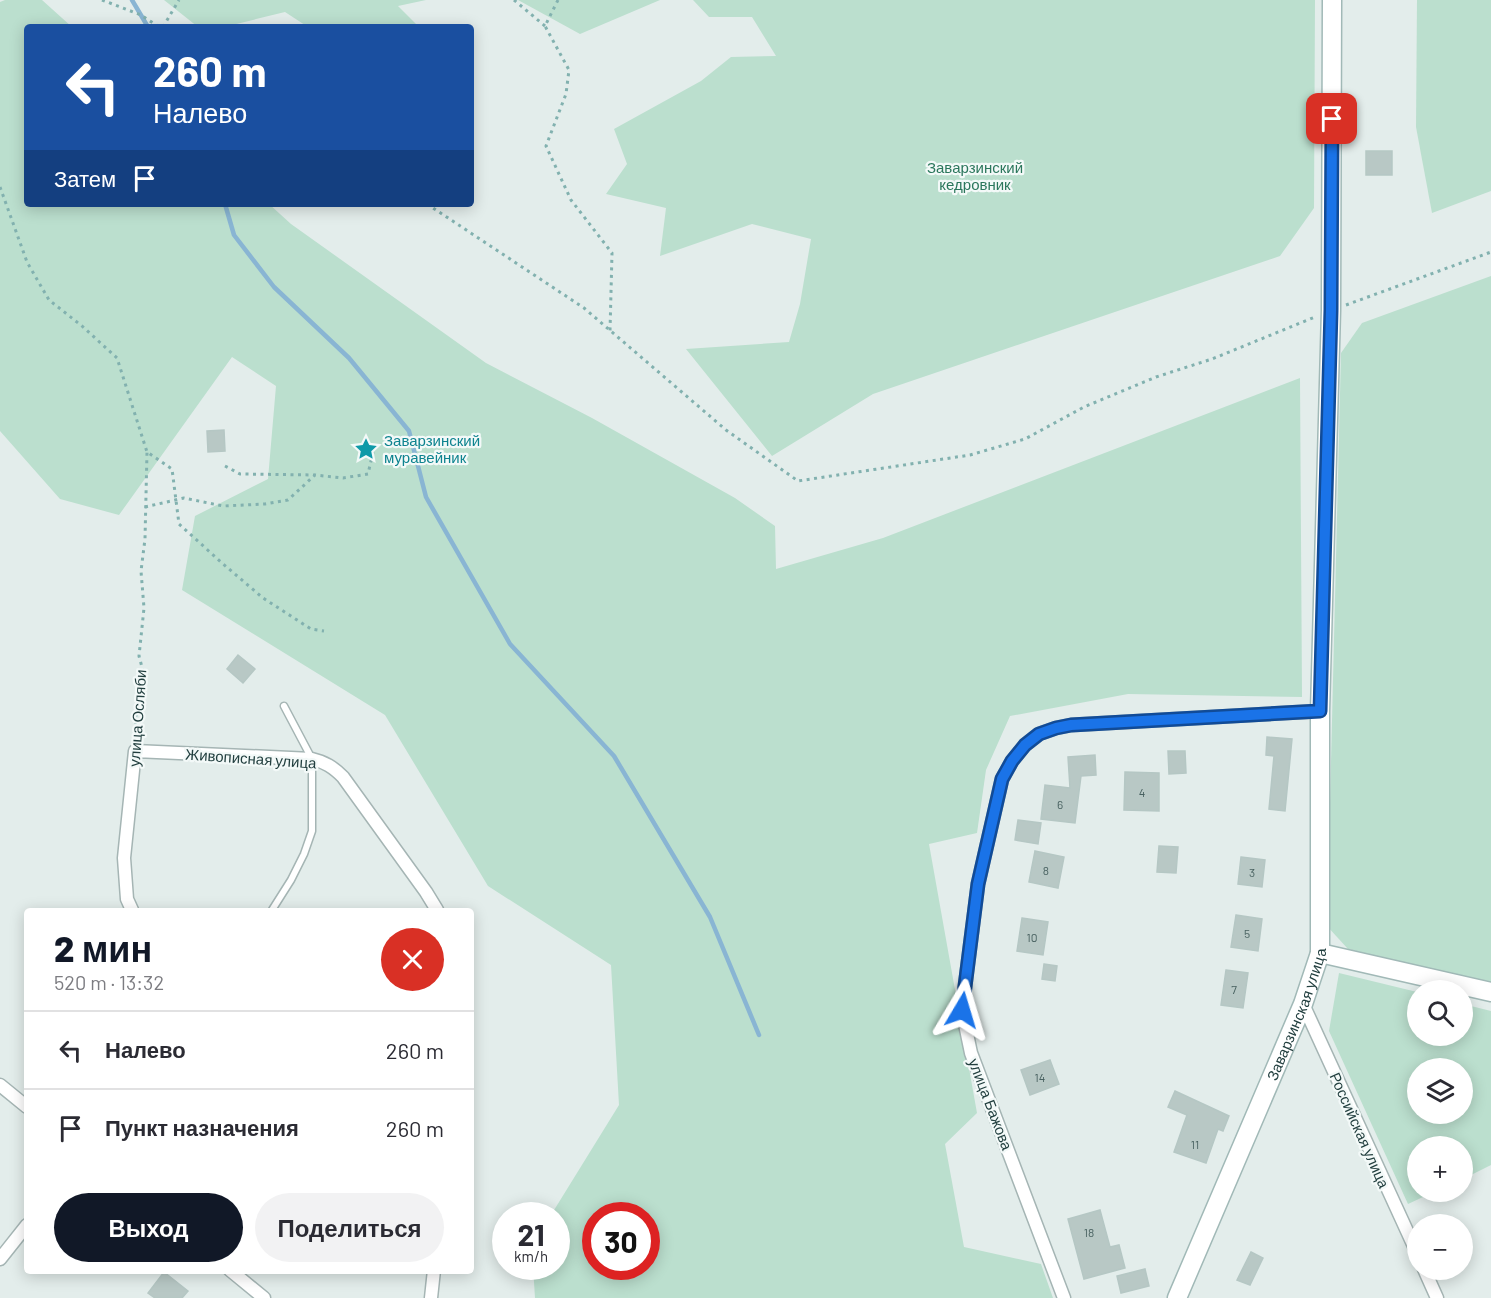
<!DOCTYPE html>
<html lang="ru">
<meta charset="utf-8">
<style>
body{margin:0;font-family:Barlow,sans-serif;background:#f2f2f3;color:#2b2b33;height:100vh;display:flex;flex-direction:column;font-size:22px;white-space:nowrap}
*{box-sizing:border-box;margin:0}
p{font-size:20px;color:#7c7c81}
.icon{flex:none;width:33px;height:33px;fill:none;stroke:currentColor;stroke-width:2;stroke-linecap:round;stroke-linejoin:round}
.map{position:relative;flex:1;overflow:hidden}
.sheet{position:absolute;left:24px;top:908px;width:450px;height:366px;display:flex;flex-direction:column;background:#fff;border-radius:6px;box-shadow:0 3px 15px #0003}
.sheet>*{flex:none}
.top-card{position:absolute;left:24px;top:24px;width:450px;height:183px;border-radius:6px;box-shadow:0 3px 15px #0003;background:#1a4fa0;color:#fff;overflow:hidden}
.tools{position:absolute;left:1407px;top:980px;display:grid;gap:12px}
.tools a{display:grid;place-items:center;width:66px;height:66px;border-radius:50%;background:#fff;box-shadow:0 3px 15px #0003;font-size:30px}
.speed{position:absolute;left:492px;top:1202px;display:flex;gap:12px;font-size:30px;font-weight:700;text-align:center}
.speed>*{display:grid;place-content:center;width:78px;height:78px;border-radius:50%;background:#fff;box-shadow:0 3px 15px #0003;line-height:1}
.speed small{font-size:15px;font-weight:400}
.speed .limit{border:9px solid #d22;background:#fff;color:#111}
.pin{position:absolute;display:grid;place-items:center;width:51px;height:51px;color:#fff;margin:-26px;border-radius:12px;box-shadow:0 3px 9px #0006}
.me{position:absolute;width:66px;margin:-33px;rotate:7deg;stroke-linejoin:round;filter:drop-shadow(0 0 4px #0008)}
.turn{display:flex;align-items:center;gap:21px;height:126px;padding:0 30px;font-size:27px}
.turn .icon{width:78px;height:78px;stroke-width:2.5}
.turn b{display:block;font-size:42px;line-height:51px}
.then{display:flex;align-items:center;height:57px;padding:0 30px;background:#0003;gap:12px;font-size:22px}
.round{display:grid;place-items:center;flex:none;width:63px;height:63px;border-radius:32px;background:#f2f2f3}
.overview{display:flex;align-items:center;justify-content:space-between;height:102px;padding:0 30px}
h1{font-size:36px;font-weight:800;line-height:45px;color:#111827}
.button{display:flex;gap:12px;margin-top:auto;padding:12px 30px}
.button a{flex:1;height:69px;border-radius:36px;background:#111827;color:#fff;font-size:24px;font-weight:800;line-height:69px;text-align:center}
.button a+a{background:#f2f2f3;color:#2b2b33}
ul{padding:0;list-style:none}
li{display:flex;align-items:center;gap:18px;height:78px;padding:0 30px;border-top:2px solid #e1e1e2}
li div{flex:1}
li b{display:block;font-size:22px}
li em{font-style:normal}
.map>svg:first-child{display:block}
</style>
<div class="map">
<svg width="1491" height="1298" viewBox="0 0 1491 1298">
<rect width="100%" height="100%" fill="#e3edeb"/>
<g fill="#bbdfce" fill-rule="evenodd">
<path d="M5 0H42L72 27H27V204H269L291 224 486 363 592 418 735 498 775 526 776 569 883 538 1300 378 1302 697 1128 694 1010 716 986 770 977 833 929 844 977 1113 945 1144 964 1247 1041 1264 1053 1298H535L533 1266H556V1215H551L619 1105 611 965 488 886 385 715 182 590 195 516 268 479 276 386 232 357 119 515 60 499 0 431V2ZM596 1215H646V1266H596Z"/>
<polygon points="164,0 426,0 398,6 419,27 308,27 285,12 224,27 198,27"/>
<polygon points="518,0 660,0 580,34"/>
<polygon points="693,0 1315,0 1314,208 1280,256 873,394 772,456 686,349 789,342 800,304 811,239 752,224 660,256 666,208 606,194 627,164 614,129 701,81 731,57 776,56 752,17 709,17"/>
<polygon points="1417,0 1491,0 1491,191 1432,213 1416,127"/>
<polygon points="1491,276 1491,983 1348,949 1327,926 1341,353 1362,323"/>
<path d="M1339 973 1417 992 1418 1035H1462L1463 1004 1491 1011V1165L1463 1179 1462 1146H1418V1191H1436L1408 1204 1329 1031ZM1418 1068H1462V1113H1418Z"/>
</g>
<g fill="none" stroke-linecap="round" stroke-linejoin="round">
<g stroke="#89b5d3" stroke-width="4.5">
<polyline points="132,0 148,27"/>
<polyline points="225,204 234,235 274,287 349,358 409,431 426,497 510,644 614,756 710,917 759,1035"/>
</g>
</g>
<g fill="#b8c8c5" stroke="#b5c7c4" stroke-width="1.5">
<rect x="1366" y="151" width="26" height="24"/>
<polygon points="224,430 225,451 208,452 207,431"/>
<polygon points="238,655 255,669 243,683 227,669"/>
<polygon points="1267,737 1292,739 1285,811 1269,809 1274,756 1266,755"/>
<polygon points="1168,751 1185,751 1186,773 1169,774"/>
<polygon points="1095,755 1096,775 1081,776 1075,823 1041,819 1045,785 1070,788 1068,757"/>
<polygon points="1125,772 1159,773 1159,811 1124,810"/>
<polygon points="1018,820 1041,823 1038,844 1015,840"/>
<polygon points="1159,846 1178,847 1176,873 1157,872"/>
<polygon points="1035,851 1064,857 1058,888 1029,882"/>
<polygon points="1241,857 1265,860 1262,887 1238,884"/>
<polygon points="1236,915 1262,919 1258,951 1231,947"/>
<polygon points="1022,918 1048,922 1043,955 1017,951"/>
<polygon points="1044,964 1057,966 1055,981 1042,979"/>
<polygon points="1226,970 1248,973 1243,1008 1221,1005"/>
<polygon points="1050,1060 1059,1084 1030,1095 1021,1070"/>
<polygon points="1175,1091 1229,1116 1223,1131 1218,1129 1206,1163 1174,1152 1187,1115 1168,1107"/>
<polygon points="1100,1210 1110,1247 1119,1245 1125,1268 1084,1279 1068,1219"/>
<polygon points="1251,1252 1263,1258 1250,1285 1237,1280"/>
<polygon points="1145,1269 1149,1286 1121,1293 1117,1276"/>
<polygon points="164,1272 188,1291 182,1298 155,1298 148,1293"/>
</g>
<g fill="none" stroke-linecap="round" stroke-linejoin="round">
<g stroke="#a5b5b4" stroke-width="9">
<polyline id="lane" points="272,910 291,880 304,854 312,831 312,759 284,706"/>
</g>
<g stroke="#a5b5b4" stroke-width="15">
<g id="street">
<path d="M132 910 127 899 124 858 135 751 312 759C325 762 333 767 343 777L426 892 437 910"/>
<polyline points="1303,1004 1418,1255"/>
<polyline points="0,1085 27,1107"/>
<polyline points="0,1259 27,1225"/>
<polyline points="1424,1269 1437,1298"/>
<polyline points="230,1270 264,1298"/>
<polyline points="431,1298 434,1270"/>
<polyline points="1064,1298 971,1053 962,1010 978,884 1002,779 1012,761 1025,745 1039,734 1056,728 1071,725 1320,711"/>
</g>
</g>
<g stroke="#a1b9b7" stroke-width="21">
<g id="secondary">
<polyline points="1320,953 1491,992"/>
<path id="s1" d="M1177 1298 1303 1004 1320 953V711L1331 310 1332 0"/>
</g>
</g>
<g stroke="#82b1af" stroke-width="3" stroke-dasharray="3 4.5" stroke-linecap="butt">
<polyline points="102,0 141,15 159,27"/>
<polyline points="514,0 545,26"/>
<polyline points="558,0 545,26 569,70 566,94 546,146 571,200 612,253 610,331"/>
<polyline points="163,27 179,0"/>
<polyline points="0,187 27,262 49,300 82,326 117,358 147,452 172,469 179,524 222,563 263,598 311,629 324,631"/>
<polyline points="427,204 584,308 726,430 798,481 970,455 1025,439 1084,407 1156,377 1212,359 1315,317"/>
<polyline points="1346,305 1491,252"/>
<polyline points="225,466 240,474 315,475"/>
<polyline points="145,507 184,498 223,506 265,504 288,500 315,475 343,478 368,474 373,452"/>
<polyline points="136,739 136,709 143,671 139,656 144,608 141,571 145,539 147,452"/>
</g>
<use href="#lane" stroke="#fff" stroke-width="6"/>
<use href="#street" stroke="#fff" stroke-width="12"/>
<use href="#secondary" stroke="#fff" stroke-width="18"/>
</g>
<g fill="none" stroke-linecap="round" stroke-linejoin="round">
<g stroke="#114b97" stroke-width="15">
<polyline id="route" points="962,1010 978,884 1002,779 1012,761 1025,745 1039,734 1056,728 1071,725 1320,711 1331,310 1332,119"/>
</g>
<use href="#route" stroke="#1a73e8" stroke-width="10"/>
</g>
<defs>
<g id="sight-bare" transform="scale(1.8)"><path d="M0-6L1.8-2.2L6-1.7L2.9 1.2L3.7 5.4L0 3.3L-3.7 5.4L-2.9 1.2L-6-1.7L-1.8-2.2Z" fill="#0f9aa8" stroke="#f3f9f8" stroke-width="2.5" paint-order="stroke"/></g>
</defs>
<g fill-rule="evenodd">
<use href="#sight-bare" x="366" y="449"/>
</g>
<g text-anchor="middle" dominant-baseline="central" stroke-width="4.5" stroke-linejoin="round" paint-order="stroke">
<g font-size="12" fill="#486160">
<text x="1142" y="792">4</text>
<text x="1060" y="804">6</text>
<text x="1046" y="870">8</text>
<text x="1252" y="872">3</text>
<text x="1247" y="933">5</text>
<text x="1032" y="937">10</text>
<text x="1234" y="989">7</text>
<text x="1040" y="1077">14</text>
<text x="1195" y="1144">11</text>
<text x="1089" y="1232">18</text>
</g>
<g font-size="15" fill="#2b775c" stroke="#f3f9f8">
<text x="975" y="167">Заварзинский<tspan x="975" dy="17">кедровник</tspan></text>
</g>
<g font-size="15" fill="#0d838f" stroke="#f3f9f8" text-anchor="start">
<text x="384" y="440">Заварзинский<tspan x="384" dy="17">муравейник</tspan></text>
</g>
<g font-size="15" fill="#223f3f" stroke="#f3f9f8">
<text transform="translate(137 718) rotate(-86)">улица Осляби</text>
<text transform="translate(251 758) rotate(4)">Живописная улица</text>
<text stroke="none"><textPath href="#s1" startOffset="308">Заварзинская улица</textPath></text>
<text transform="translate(991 1104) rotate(69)">улица Бажова</text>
<text transform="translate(1360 1130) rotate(66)">Российская улица</text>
</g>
</g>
</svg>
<div class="tools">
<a><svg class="icon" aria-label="search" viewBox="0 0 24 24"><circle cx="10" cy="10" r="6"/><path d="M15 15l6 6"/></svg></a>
<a><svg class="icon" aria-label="layers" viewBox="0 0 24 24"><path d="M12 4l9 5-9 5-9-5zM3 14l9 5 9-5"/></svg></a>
<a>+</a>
<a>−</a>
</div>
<div class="speed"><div>21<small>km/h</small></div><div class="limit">30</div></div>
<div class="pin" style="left:1332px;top:119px;background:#d93025"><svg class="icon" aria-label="arrive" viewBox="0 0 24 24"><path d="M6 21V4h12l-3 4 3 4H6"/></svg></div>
<svg class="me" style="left:962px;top:1010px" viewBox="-20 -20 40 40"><path d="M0-17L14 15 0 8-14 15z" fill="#1a73e8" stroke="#fff" stroke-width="4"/></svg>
<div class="top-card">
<div class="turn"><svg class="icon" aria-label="left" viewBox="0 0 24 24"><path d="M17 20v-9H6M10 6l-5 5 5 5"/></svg><div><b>260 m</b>Налево</div></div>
<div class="then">Затем<svg class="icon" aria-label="arrive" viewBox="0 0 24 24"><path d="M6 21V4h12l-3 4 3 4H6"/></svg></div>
</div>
<section class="sheet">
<div class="overview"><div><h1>2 мин</h1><p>520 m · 13:32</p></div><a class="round" style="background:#d93025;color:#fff"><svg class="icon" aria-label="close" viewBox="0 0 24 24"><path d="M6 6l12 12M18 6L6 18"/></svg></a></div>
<ul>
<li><svg class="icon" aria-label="left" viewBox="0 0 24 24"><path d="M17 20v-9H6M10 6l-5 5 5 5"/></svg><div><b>Налево</b></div><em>260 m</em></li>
<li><svg class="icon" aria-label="arrive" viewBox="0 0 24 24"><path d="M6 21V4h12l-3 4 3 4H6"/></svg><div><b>Пункт назначения</b></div><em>260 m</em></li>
</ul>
<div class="button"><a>Выход</a><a>Поделиться</a></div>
</section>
</div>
